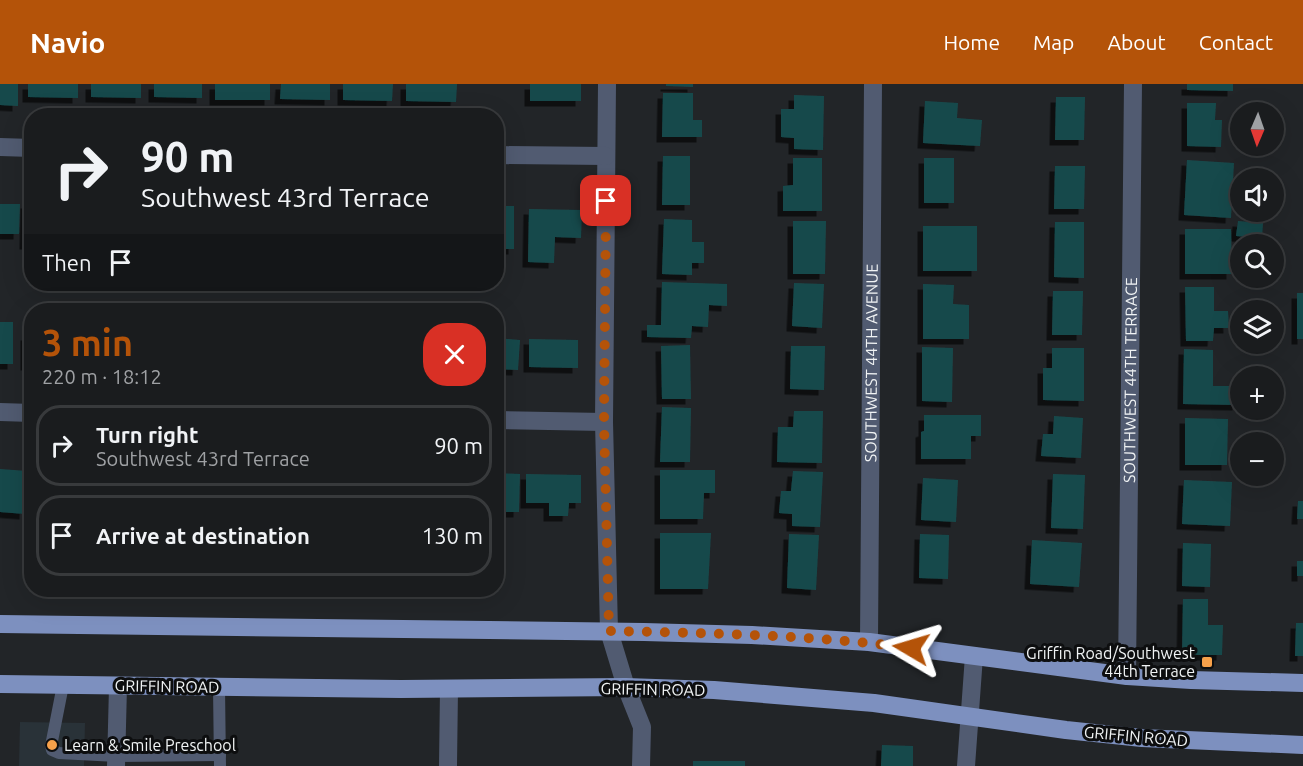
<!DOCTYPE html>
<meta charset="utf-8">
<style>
body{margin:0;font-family:Ubuntu,sans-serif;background:#27292b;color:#f1f3f6;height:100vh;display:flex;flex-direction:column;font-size:22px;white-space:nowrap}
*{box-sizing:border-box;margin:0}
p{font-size:20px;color:#9fa1a4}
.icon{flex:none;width:33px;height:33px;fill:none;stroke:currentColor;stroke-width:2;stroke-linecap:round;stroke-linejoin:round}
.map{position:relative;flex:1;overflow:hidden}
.side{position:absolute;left:24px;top:219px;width:480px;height:294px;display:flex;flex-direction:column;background:#1a1c1e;border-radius:24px;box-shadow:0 6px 24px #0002,0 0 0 2px #383a3c}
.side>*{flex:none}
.top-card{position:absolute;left:24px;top:24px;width:480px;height:183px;border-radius:24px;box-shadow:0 6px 24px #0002,0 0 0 2px #383a3c;background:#1a1c1e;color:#f1f3f6;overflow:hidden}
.needle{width:39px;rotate:182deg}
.fabs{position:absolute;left:1230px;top:18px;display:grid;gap:12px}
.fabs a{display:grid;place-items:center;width:54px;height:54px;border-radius:50%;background:#1a1c1e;box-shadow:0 6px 24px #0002,0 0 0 2px #383a3c;font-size:30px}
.pin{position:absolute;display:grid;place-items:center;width:51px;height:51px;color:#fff;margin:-26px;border-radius:12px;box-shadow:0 3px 9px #0006}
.me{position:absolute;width:66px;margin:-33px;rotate:277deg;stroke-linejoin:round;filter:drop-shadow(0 0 4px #0008)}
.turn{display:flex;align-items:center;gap:21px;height:126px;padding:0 18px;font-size:27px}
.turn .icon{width:78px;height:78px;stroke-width:2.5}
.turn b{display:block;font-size:42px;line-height:51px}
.then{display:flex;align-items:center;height:57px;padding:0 18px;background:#0003;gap:12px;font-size:22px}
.round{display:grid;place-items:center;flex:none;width:63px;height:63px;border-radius:24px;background:#27292b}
.overview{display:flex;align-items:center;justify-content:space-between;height:102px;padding:0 18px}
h1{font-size:36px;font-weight:600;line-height:45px;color:#b45309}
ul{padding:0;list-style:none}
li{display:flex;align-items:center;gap:18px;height:81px;margin:0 12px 9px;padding:0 6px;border:3px solid #383a3c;border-radius:24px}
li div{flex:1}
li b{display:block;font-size:22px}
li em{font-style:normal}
header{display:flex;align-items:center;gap:36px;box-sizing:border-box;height:84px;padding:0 30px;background:#b45309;color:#fff}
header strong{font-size:28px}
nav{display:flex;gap:33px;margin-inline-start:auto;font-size:21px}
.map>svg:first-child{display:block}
</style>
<header>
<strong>Navio</strong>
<nav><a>Home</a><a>Map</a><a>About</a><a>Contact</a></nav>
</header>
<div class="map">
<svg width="1303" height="682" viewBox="0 0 1303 682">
<defs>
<filter id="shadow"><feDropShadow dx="-5.5" dy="5.5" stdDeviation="0" flood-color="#0009"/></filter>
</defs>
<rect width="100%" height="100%" fill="#222528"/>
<polygon fill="#293238" points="20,638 85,639 84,682 19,682"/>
<g fill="#184a4c" filter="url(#shadow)">
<polygon points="0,0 18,0 18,22 0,21"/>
<polygon points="28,0 78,0 78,14 28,13"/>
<polygon points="91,0 141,0 141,14 91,13"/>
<polygon points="154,0 202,0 202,14 154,13"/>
<rect x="215" y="0" width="55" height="16"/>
<polygon points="281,0 330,0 330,16 280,15"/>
<polygon points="343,0 393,0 392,17 343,16"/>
<polygon points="406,0 457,0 456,18 406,17"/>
<rect x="530" y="0" width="51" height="17"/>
<polygon points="666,0 693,0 693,3 666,2"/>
<polygon points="1187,0 1233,0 1233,7 1187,6"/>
<polygon points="663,9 693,9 693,36 702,36 702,53 662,53"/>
<polygon points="794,11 824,12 823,66 794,65 794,54 781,53 781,25 794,25"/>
<polygon points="1056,13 1085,13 1084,56 1055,56"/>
<polygon points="925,17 958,19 957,34 982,36 980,62 923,59"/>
<polygon points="1187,19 1216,19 1215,36 1222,36 1221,63 1187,62"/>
<polygon points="663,72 690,72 690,121 662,121"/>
<polygon points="793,74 822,74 822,127 783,127 783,102 793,101"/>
<rect x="924" y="74" width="30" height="45"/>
<polygon points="1187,76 1234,79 1231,134 1184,131"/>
<polygon points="1055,82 1085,82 1084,125 1054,125"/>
<polygon points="26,119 32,119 32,160 25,160"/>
<polygon points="0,120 20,120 19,150 0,150"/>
<rect x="496" y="122" width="18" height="43"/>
<polygon points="529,125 582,126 581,154 555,153 554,179 528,178"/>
<polygon points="664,135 692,136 692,158 704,158 704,179 692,179 692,191 662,190"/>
<polygon points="793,137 826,137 825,190 793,190"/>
<polygon points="1238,137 1263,139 1262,154 1236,152"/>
<polygon points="1055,138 1084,138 1084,194 1054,193"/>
<rect x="923" y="142" width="54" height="45"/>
<polygon points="1185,145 1231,145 1232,190 1185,190"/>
<polygon points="662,198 727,200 727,222 709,221 708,243 692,242 691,254 647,253 647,241 661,241"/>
<polygon points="794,199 824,200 822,244 792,242"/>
<polygon points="923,200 954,201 953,220 969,221 969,255 923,255"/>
<polygon points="1185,203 1214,203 1214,227 1228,227 1229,244 1214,244 1213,257 1186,257"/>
<polygon points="1053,207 1083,207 1082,251 1052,251"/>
<rect x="1297" y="209" width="6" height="46"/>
<rect x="0" y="238" width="13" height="42"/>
<rect x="26" y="251" width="6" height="30"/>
<polygon points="496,254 520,256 518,286 496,285"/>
<polygon points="529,255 578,256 578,284 529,283"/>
<polygon points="690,261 691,315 662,315 661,262"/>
<polygon points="791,262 825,262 824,306 790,305"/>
<polygon points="922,263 953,264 952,318 922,317"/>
<polygon points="1052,264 1084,264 1084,317 1043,316 1043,284 1052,284"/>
<polygon points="1184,265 1213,266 1213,302 1238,302 1238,321 1183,320"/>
<polygon points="662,323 691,324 690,378 660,378"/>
<polygon points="794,327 823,327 822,379 777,378 778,343 793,343"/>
<polygon points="924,331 981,331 981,352 971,352 971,375 921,375 921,348 924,347"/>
<polygon points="1054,332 1083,334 1081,374 1041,372 1043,350 1053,350"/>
<polygon points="1185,334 1228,335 1227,381 1185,381"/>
<polygon points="0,385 27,387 25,430 0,428"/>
<polygon points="660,386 715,386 715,409 704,409 703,435 660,435"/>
<polygon points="793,387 823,388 820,443 792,442 792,430 779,429 781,407 791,407"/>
<polygon points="496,389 520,390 519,428 496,428"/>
<polygon points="526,390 581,391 581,419 569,419 568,432 549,432 549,419 526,419"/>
<polygon points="1053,390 1085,391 1083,445 1051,444"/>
<polygon points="923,394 958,396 956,438 921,436"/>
<polygon points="1184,396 1232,398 1230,442 1182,440"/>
<polygon points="1298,417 1303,417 1303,435 1297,435"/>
<polygon points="660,449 711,449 708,505 660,505"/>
<polygon points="789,450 819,451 816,506 787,504"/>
<polygon points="920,450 949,451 948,495 919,494"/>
<polygon points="1032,456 1082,459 1079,503 1030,500"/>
<polygon points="1183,459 1211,460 1210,503 1182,502"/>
<rect x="1297" y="477" width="6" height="15"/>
<polygon points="1183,515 1208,515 1208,541 1223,541 1222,571 1182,571"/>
<polygon points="1296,539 1303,539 1303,572 1295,572"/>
<polygon points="882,661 913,662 913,682 881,682"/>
<rect x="693" y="677" width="52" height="5"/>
</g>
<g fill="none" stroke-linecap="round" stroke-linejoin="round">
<g stroke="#515b71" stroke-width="12">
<polyline points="63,601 51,662 52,666 59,669 117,672 220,671"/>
<polyline points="219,603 220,682"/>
</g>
<g stroke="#515b71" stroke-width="18">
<polyline points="607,0 604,338 609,547 626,603 642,643 641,682"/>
<polyline points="0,63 32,64"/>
<polyline points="496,71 606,72"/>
<polyline points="0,328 32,329"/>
<polyline points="496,336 604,338"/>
<path id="s1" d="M869 558 873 0"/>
<path id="s2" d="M1127 592 1133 0"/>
<polyline points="116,682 118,602"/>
<polyline points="448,682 449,605"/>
<polyline points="966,682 974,572"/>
</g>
<g stroke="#7d90bf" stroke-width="18">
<polyline points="0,540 644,548 752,551 869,558 1127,592 1191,596 1303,599"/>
<polyline points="0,600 401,605 626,603 714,606 874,619 1066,646 1142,654 1303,661"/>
</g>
</g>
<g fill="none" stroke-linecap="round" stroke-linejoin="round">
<path stroke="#b45309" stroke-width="10" stroke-dasharray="0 18" d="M606 117 604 338 609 547C709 549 811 551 911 564"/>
</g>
<g fill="#f7a14a" stroke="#0d0e0f" stroke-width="2">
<rect x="1201" y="572" width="12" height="12" rx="3"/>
<circle cx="52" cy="661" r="6"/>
</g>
<g text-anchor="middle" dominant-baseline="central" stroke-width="6" stroke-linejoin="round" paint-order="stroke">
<g font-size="16" fill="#f0f3f4" stroke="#0d0e0f">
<text stroke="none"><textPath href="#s1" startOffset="279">SOUTHWEST 44TH AVENUE</textPath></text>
<text stroke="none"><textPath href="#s2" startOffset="296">SOUTHWEST 44TH TERRACE</textPath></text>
<text transform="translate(167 602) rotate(1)">GRIFFIN ROAD</text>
<text transform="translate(653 605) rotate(1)">GRIFFIN ROAD</text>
<text transform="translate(1136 652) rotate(5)">GRIFFIN ROAD</text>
</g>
<g font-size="16" fill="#f0f3f4" stroke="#0d0e0f" text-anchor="end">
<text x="1195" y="569">Griffin Road/Southwest<tspan x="1195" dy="18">44th Terrace</tspan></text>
<text x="64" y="661" text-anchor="start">Learn &amp; Smile Preschool</text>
</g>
</g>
</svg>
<div class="fabs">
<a><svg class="needle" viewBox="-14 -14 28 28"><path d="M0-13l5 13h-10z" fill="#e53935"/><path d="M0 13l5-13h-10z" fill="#9fa1a4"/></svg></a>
<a><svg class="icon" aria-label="sound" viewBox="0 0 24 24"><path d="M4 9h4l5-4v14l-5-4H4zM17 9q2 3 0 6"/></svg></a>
<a><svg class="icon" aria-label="search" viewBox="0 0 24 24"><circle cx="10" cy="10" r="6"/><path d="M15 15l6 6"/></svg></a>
<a><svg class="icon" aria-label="layers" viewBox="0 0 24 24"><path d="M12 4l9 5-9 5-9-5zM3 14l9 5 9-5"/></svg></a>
<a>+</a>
<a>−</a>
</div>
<div class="pin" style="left:606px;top:117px;background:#d93025"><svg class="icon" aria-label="arrive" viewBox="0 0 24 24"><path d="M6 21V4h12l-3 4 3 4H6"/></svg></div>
<svg class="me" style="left:911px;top:564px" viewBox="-20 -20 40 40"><path d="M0-17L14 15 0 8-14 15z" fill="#b45309" stroke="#fff" stroke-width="4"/></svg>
<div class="top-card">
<div class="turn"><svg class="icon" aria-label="right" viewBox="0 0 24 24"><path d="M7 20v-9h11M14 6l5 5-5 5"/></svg><div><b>90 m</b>Southwest 43rd Terrace</div></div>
<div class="then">Then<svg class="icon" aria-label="arrive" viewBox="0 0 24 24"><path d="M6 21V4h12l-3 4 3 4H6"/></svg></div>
</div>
<section class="side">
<div class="overview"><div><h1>3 min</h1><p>220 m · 18:12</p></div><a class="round" style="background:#d93025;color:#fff"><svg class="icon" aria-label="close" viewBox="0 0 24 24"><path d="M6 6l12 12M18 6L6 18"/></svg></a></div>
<ul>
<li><svg class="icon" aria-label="right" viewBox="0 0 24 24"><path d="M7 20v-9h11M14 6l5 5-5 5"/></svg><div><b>Turn right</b><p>Southwest 43rd Terrace</p></div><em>90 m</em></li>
<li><svg class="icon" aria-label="arrive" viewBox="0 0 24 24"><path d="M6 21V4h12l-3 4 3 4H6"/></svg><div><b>Arrive at destination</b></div><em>130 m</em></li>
</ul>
</section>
</div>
